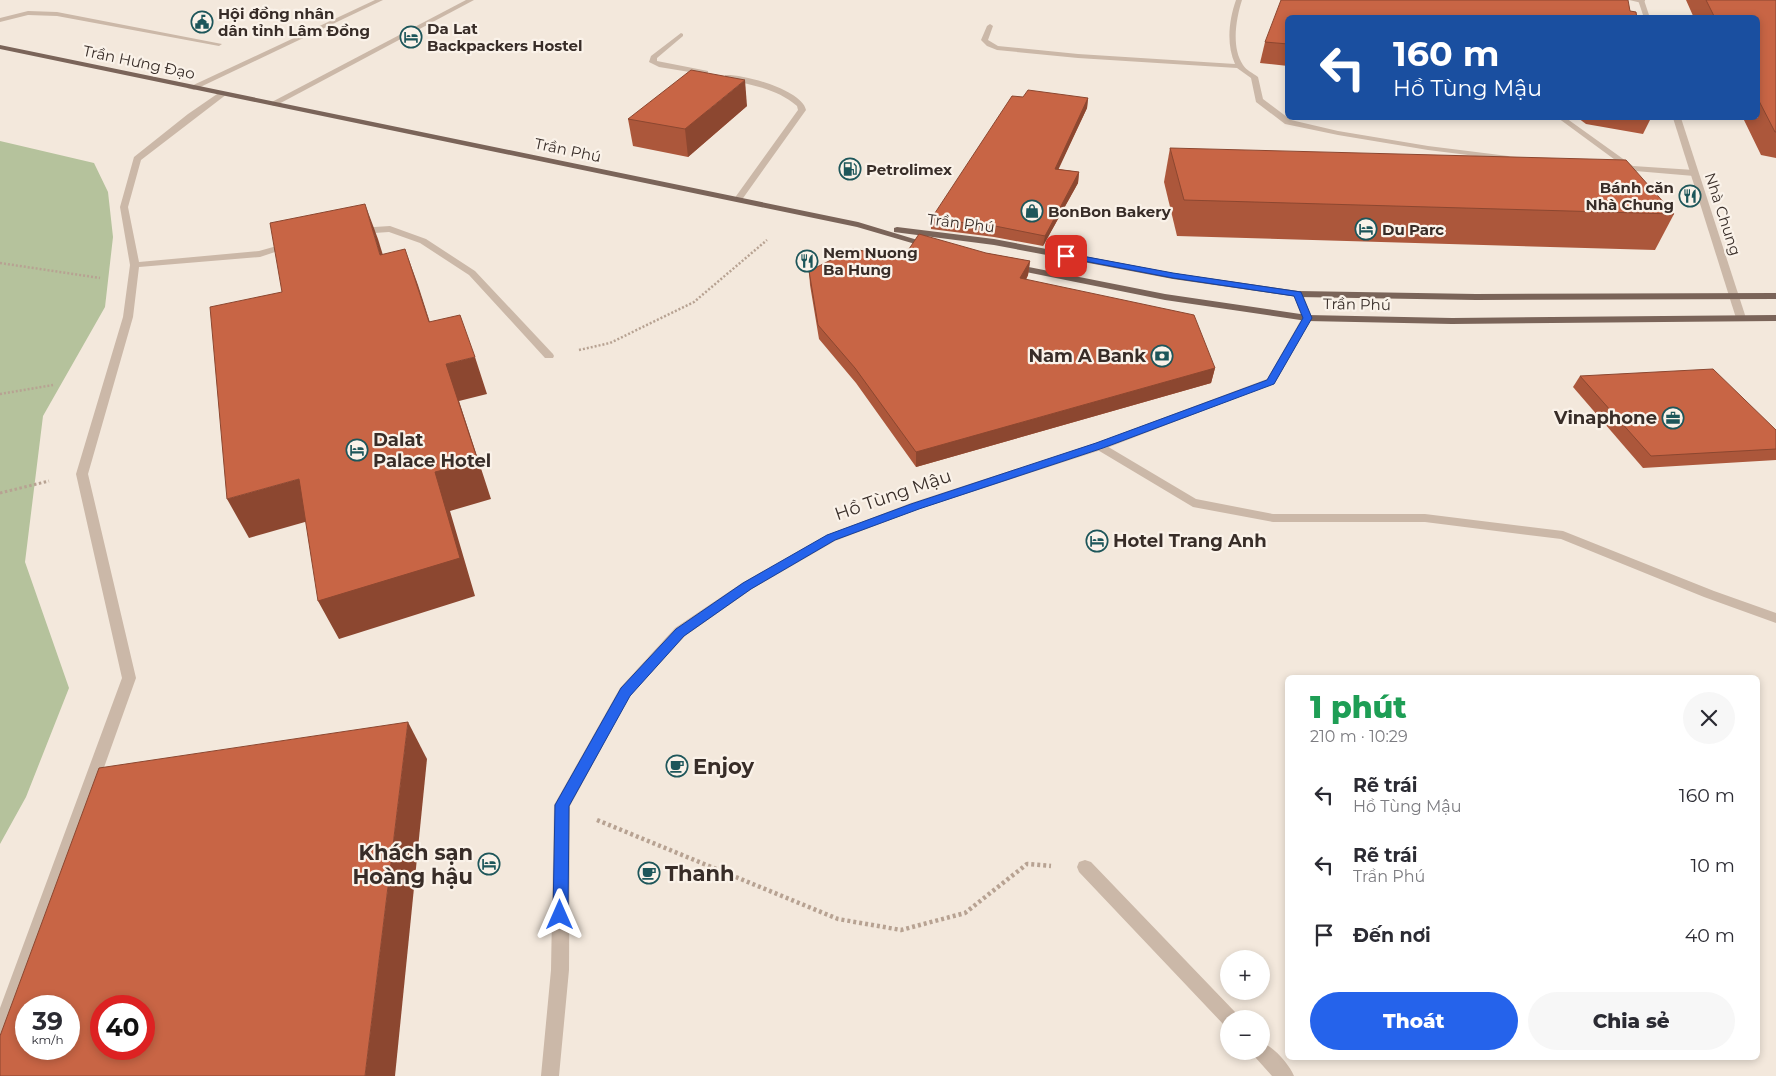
<!DOCTYPE html>
<html lang="vi">
<meta charset="utf-8">
<style>
body{margin:0;font-family:Montserrat,sans-serif;background:#f7f7f7;color:#2b2b33;height:100vh;display:flex;flex-direction:column;font-size:19px;white-space:nowrap}
*{box-sizing:border-box;margin:0}
p{font-size:16px;color:#7c7c81}
.icon{flex:none;width:28px;height:28px;fill:none;stroke:currentColor;stroke-width:2;stroke-linecap:round;stroke-linejoin:round}
.map{position:relative;flex:1;overflow:hidden}
.panel{position:absolute;left:1285px;top:675px;width:475px;height:385px;display:flex;flex-direction:column;background:#fff;border-radius:8px;box-shadow:0 2px 8px #0003}
.panel>*{flex:none}
.guide{position:absolute;left:1285px;top:15px;width:475px;height:105px;border-radius:8px;box-shadow:0 2px 8px #0003;background:#1a4fa0;color:#fff;overflow:hidden}
.tools{position:absolute;left:1220px;top:950px;display:grid;gap:10px}
.tools a{display:grid;place-items:center;width:50px;height:50px;border-radius:50%;background:#fff;box-shadow:0 2px 8px #0003;font-size:25px}
.speed{position:absolute;left:15px;top:995px;display:flex;gap:10px;font-size:25px;font-weight:700;text-align:center}
.speed>*{display:grid;place-content:center;width:65px;height:65px;border-radius:50%;background:#fff;box-shadow:0 2px 8px #0003;line-height:1}
.speed small{font-size:12px;font-weight:400}
.speed .limit{border:8px solid #d22;background:#fff;color:#111}
.pin{position:absolute;display:grid;place-items:center;width:42px;height:42px;color:#fff;margin:-21px;border-radius:10px;box-shadow:0 2px 8px #0006}
.me{position:absolute;width:55px;margin:-28px;rotate:0deg;stroke-linejoin:round;filter:drop-shadow(0 0 4px #0008)}
.turn{display:flex;align-items:center;gap:18px;height:105px;padding:0 25px;font-size:22px}
.turn .icon{width:65px;height:65px;stroke-width:2.5}
.turn b{display:block;font-size:35px;line-height:42px}
.round{display:grid;place-items:center;flex:none;width:52px;height:52px;border-radius:26px;background:#f7f7f7}
.overview{display:flex;align-items:center;justify-content:space-between;height:85px;padding:0 25px}
h1{font-size:30px;font-weight:800;line-height:38px;color:#1e9e55}
.primary-button{display:flex;gap:10px;margin-top:auto;padding:10px 25px}
.primary-button a{flex:1;height:58px;border-radius:30px;background:#2563eb;color:#fff;font-size:20px;font-weight:800;line-height:58px;text-align:center}
.primary-button a+a{background:#f7f7f7;color:#2b2b33}
ul{padding:0;list-style:none}
li{display:flex;align-items:center;gap:15px;height:70px;padding:0 25px}
li div{flex:1}
li b{display:block;font-size:19px}
li em{font-style:normal}
.map>svg:first-child{display:block}
</style>
<div class="map">
<svg width="1776" height="1076" viewBox="0 0 1776 1076">
<rect width="100%" height="100%" fill="#f3e8dc"/>
<polygon fill="#b5c29c" points="0,141 94,163 108,192 113,237 105,307 43,416 25,562 69,688 26,797 0,844"/>
<g fill="none" stroke-linecap="round" stroke-linejoin="round">
<g stroke="#b7a292" stroke-width="2.5" stroke-dasharray="2 2" stroke-linecap="butt">
<polyline points="0,263 100,278"/>
<polyline points="579,350 610,343 694,302 767,240"/>
<polyline points="0,394 53,385"/>
</g>
<polyline stroke="#b7a292" stroke-width="3" stroke-dasharray="2.5 2.5" stroke-linecap="butt" points="0,493 49,481"/>
<polyline stroke="#b7a292" stroke-width="4.5" stroke-dasharray="3 3" stroke-linecap="butt" points="597,820 838,919 901,930 965,913 1027,864 1051,866"/>
<g fill="#cbb8a8" fill-rule="evenodd">
<path d="M1236 0H1242C1236 19 1231 47 1243 65 1246 70 1253 73 1258 77L1263 99 1291 120 1338 131 1428 146 1508 156 1512 158 1508 160 1428 150 1338 135 1285 124 1256 102 1251 78 1237 68 1078 58 997 50 987 46 981 40 987 26 990 24 993 26 988 40 998 46 1078 54 1235 64C1226 44 1229 20 1236 0Z"/>
<polygon points="1629,0 1645,0 1645,1 1642,3"/>
<polygon points="28,11 57,12 222,44 219,46 57,16 28,15 0,22 0,18"/>
<polygon points="681,33 683,34 683,36 657,58 657,61 708,71 708,75 659,67 649,62 651,56"/>
<path d="M725 75C744 74 802 90 806 110L741 201 738 202 734 199 798 110 797 106C776 88 751 85 725 79Z"/>
<polygon points="220,92 227,94 141,160 128,207 139,262 259,251 291,242 296,245 260,257 139,267 133,317 88,474 136,678 9,1033 6,1039 0,1042 0,1008 122,678 76,474 123,317 130,265 120,207 134,157 188,114"/>
<polygon points="1558,118 1566,118 1633,166 1694,170 1698,173 1694,176 1612,169 1612,165 1622,165"/>
<polygon points="390,226 426,239 475,271 553,354 554,356 553,358 545,358 469,275 420,243 389,232 359,234 354,231 359,228"/>
<polygon points="1100,442 1196,499 1273,514 1425,514 1563,531 1714,591 1776,613 1776,623 1704,597 1561,539 1425,522 1273,522 1193,507 1096,449 1094,446 1096,443"/>
</g>
<g fill="#cbb8a8" fill-rule="evenodd">
<polygon points="375,0 383,0 194,90 187,88"/>
<polygon points="1638,0 1644,0 1650,18 1644,18"/>
<polygon points="1673,118 1681,118 1746,318 1745,320 1741,321 1736,318"/>
<polygon points="1085,860 1091,862 1236,1013 1239,1019 1229,1019 1229,1027 1224,1025 1079,872 1077,867 1079,862"/>
<path d="M1261 1042C1274 1047 1289 1064 1294 1076H1272L1255 1057 1252 1051H1261Z"/>
</g>
<g fill="#cbb8a8" fill-rule="evenodd">
<polygon points="466,0 474,0 275,106 268,104"/>
<polygon points="1298,291 1303,294 1312,318 1275,383 1104,449 919,509 835,541 752,589 685,636 630,696 570,806 569,970 559,1076 541,1076 551,970 554,805 620,688 675,628 742,583 827,535 911,503 1096,443 1267,379 1302,318 1293,294"/>
</g>
<g fill="#7a6459" fill-rule="evenodd">
<polygon points="0,45 858,222 934,245 929,248 857,227 0,49"/>
<polygon points="897,227 994,239 1173,273 1298,291 1476,294 1776,293 1776,299 1476,300 1298,297 1173,279 994,245 894,232 894,228"/>
<polygon points="1014,264 1165,294 1307,315 1452,318 1776,315 1776,321 1452,324 1307,321 1165,300 1011,269 1009,267"/>
</g>
</g>
<g fill="#ac573b">
<polygon points="1686,0 1776,0 1776,158 1761,155 1743,118 1758,118 1758,18 1694,18"/>
<polygon points="1288,18 1288,66 1260,63 1265,42"/>
<polygon points="1023,97 1088,98 1087,108 1058,169 1079,172 1078,183 1043,246 994,237 931,229 931,219"/>
<polygon points="747,106 688,157 633,146 628,119"/>
<polygon points="1578,118 1651,118 1643,134 1586,124"/>
<polygon points="1170,148 1674,214 1655,250 1177,236 1164,182"/>
<polygon points="986,253 1030,261 1028,275 1026,280 1215,368 1211,383 916,467 856,383 819,339 810,285 809,271 903,258"/>
<polygon points="1580,376 1776,430 1776,460 1643,468 1573,387"/>
</g>
<g fill="#8c4730">
<polygon points="745,80 747,106 688,157 685,129"/>
<polygon points="1088,98 1087,108 1054,179 1055,169"/>
<polygon points="1079,172 1078,183 1043,246 1045,236"/>
<polygon points="365,204 378,239 394,291 380,255"/>
<polygon points="405,249 418,285 442,360 429,322"/>
<polygon points="1030,261 1028,275 1019,292 1020,278"/>
<polygon points="475,357 487,394 459,401 491,499 450,511 475,596 339,639 318,601 435,472 446,364"/>
<polygon points="1215,368 1211,383 916,467 916,452"/>
<polygon points="299,479 319,518 249,538 227,499"/>
<polygon points="408,722 427,759 395,1076 365,1076"/>
</g>
<g fill="#c86545" stroke="#8c4730" fill-rule="evenodd">
<polygon points="1281,0 1628,0 1630,11 1636,12 1637,18 1288,18 1288,44 1265,42"/>
<polygon points="1706,0 1776,0 1776,132 1775,132 1758,99 1758,18 1715,18"/>
<polygon points="691,70 745,80 685,129 628,119"/>
<polygon points="1028,90 1088,98 1055,169 1079,172 1045,236 995,226 931,219 1012,96 1023,97"/>
<polygon points="1170,148 1626,160 1674,214 1184,200"/>
<polygon points="365,204 380,255 405,249 429,322 460,315 475,357 446,364 478,461 435,472 460,558 318,601 299,479 227,499 210,307 282,292 270,223"/>
<polygon points="919,234 986,253 1030,261 1020,278 1194,315 1215,368 916,452 855,368 818,325 809,271 853,249 903,258"/>
<polygon points="1713,369 1776,430 1776,449 1651,456 1580,376"/>
<path d="M408 722 365 1076H0V1036L99 768ZM26 1006H69V1049H26ZM101 1006H144V1049H101Z"/>
</g>
<polygon fill="#2563eb" stroke="#184099" points="1066,253 1173,273 1301,292 1312,318 1274,384 1103,448 919,509 835,540 751,589 684,636 630,696 569,806 568,915 566,920 560,922 555,920 553,915 555,805 621,688 676,629 743,583 827,535 911,504 1096,443 1267,380 1303,318 1294,296 1173,278 1063,257 1062,256"/>
<defs>
<g id="civic-ring" transform="scale(1.125)"><circle r="9.5" fill="#faf2e9" stroke="#1d565a" stroke-width="1.5"/><path d="M-.6-6.5H3V-4.5H.6V-3L4-1V1h2V6H-6V1h2V-1L-.6-3ZM-1.2 2.5V6h2.4V2.5Z" fill="#1d565a"/></g>
<g id="hotel-ring" transform="scale(1.125)"><circle r="9.5" fill="#faf2e9" stroke="#1d565a" stroke-width="1.5"/><path d="M-6-4.5h1.5V1H6V5H4.5V3h-9V5H-6ZM-4 0a1.8 1.8 0 1 1 3.6 0ZM.5 0V-2.5h3Q6-2.5 6 0Z" fill="#1d565a"/></g>
<g id="fuel-ring" transform="scale(1.125)"><circle r="9.5" fill="#faf2e9" stroke="#1d565a" stroke-width="1.5"/><path d="M-5.5-6h7V0h2V4h1.3V-2.5L3-4.5l.8-.8L6-3V5H2.5V1h-1V6h-7ZM-4.2-4.7v3.2H.2V-4.7Z" fill="#1d565a"/></g>
<g id="restaurant-ring" transform="scale(1.125)"><circle r="9.5" fill="#faf2e9" stroke="#1d565a" stroke-width="1.5"/><path d="M-5-6h1v4h1v-4h1v4h1v-4h1v5L-1.5 .5V6h-2V.5L-5-1ZM5-6V6H3V1.5H1.5Q1.5-4 5-6Z" fill="#1d565a"/></g>
<g id="shop-ring" transform="scale(1.125)"><circle r="9.5" fill="#faf2e9" stroke="#1d565a" stroke-width="1.5"/><path d="M-5-2.5h2.3a2.7 3.5 0 0 1 5.4 0H5L5.5 6h-11ZM-1.5-2.5h3a1.5 2.3 0 0 0-3 0Z" fill="#1d565a"/></g>
<g id="bank-ring" transform="scale(1.125)"><circle r="9.5" fill="#faf2e9" stroke="#1d565a" stroke-width="1.5"/><path d="M-6-4H6V4H-6ZM0-2.3a2.3 2.3 0 1 0 0 4.6a2.3 2.3 0 1 0 0-4.6Z" fill="#1d565a"/></g>
<g id="office-ring" transform="scale(1.125)"><circle r="9.5" fill="#faf2e9" stroke="#1d565a" stroke-width="1.5"/><path d="M-6-3h4V-5.5h4V-3h4V5H-6ZM-1-4.5V-3h2v-1.5ZM-6 0V1H6V0Z" fill="#1d565a"/></g>
<g id="cafe-ring" transform="scale(1.125)"><circle r="9.5" fill="#faf2e9" stroke="#1d565a" stroke-width="1.5"/><path d="M-5.5-4.5H6V0H3Q3 3.5 0 3.5H-2.5Q-5.5 3.5-5.5 0ZM3-3.2v2h1.7v-2ZM-6 4.5H4V6H-6Z" fill="#1d565a"/></g>
</defs>
<g fill-rule="evenodd">
<use href="#civic-ring" x="202" y="22"/>
<use href="#hotel-ring" x="411" y="37"/>
<use href="#fuel-ring" x="850" y="169"/>
<use href="#restaurant-ring" x="1690" y="196"/>
<use href="#shop-ring" x="1032" y="211"/>
<use href="#hotel-ring" x="1366" y="229"/>
<use href="#restaurant-ring" x="807" y="261"/>
<use href="#bank-ring" x="1162" y="356"/>
<use href="#office-ring" x="1673" y="418"/>
<use href="#hotel-ring" x="357" y="450"/>
<use href="#hotel-ring" x="1097" y="541"/>
<use href="#cafe-ring" x="677" y="766"/>
<use href="#hotel-ring" x="489" y="864"/>
<use href="#cafe-ring" x="649" y="873"/>
</g>
<g text-anchor="middle" dominant-baseline="central" stroke-width="4.5" stroke-linejoin="round" paint-order="stroke">
<g font-size="15" font-weight="bold" fill="#382d28" stroke="#faf2e9" text-anchor="start">
<text x="218" y="13">Hội đồng nhân<tspan x="218" dy="17">dân tỉnh Lâm Đồng</tspan></text>
<text x="427" y="28">Da Lat<tspan x="427" dy="17">Backpackers Hostel</tspan></text>
<text x="866" y="169">Petrolimex</text>
<text x="1674" y="187" text-anchor="end">Bánh căn<tspan x="1674" dy="17">Nhà Chung</tspan></text>
<text x="1048" y="211">BonBon Bakery</text>
<text x="1382" y="229">Du Parc</text>
<text x="823" y="252">Nem Nuong<tspan x="823" dy="17">Ba Hung</tspan></text>
</g>
<g font-size="15" fill="#382d28" stroke="#faf2e9">
<text transform="translate(139 62) rotate(12)">Trần Hưng Đạo</text>
<text transform="translate(568 150) rotate(12)">Trần Phú</text>
<text transform="translate(1723 214) rotate(72)">Nhà Chung</text>
<text transform="translate(961 223) rotate(7)">Trần Phú</text>
<text transform="translate(1357 304) rotate(1)">Trần Phú</text>
</g>
<g font-size="18" font-weight="bold" fill="#382d28" stroke="#faf2e9" text-anchor="end">
<text x="1146" y="356">Nam A Bank</text>
<text x="1657" y="418">Vinaphone</text>
<text x="373" y="440" text-anchor="start">Dalat<tspan x="373" dy="21">Palace Hotel</tspan></text>
<text x="1113" y="541" text-anchor="start">Hotel Trang Anh</text>
</g>
<g font-size="18" fill="#382d28" stroke="#faf2e9">
<text transform="translate(893 495) rotate(-19)">Hồ Tùng Mậu</text>
</g>
<g font-size="21" font-weight="bold" fill="#382d28" stroke="#faf2e9" text-anchor="start">
<text x="693" y="766">Enjoy</text>
<text x="473" y="852" text-anchor="end">Khách sạn<tspan x="473" dy="24">Hoàng hậu</tspan></text>
<text x="665" y="873">Thanh</text>
</g>
</g>
</svg>
<div class="tools">
<a>+</a>
<a>−</a>
</div>
<div class="speed"><div>39<small>km/h</small></div><div class="limit">40</div></div>
<div class="pin" style="left:1066px;top:256px;background:#d93025"><svg class="icon" aria-label="arrive" viewBox="0 0 24 24"><path d="M6 21V4h12l-3 4 3 4H6"/></svg></div>
<svg class="me" style="left:560px;top:915px" viewBox="-20 -20 40 40"><path d="M0-17L14 15 0 8-14 15z" fill="#2563eb" stroke="#fff" stroke-width="4"/></svg>
<div class="guide">
<div class="turn"><svg class="icon" aria-label="left" viewBox="0 0 24 24"><path d="M17 20v-9H6M10 6l-5 5 5 5"/></svg><div><b>160 m</b>Hồ Tùng Mậu</div></div>
</div>
<section class="panel">
<div class="overview"><div><h1>1 phút</h1><p>210 m · 10:29</p></div><a class="round"><svg class="icon" aria-label="close" viewBox="0 0 24 24"><path d="M6 6l12 12M18 6L6 18"/></svg></a></div>
<ul>
<li><svg class="icon" aria-label="left" viewBox="0 0 24 24"><path d="M17 20v-9H6M10 6l-5 5 5 5"/></svg><div><b>Rẽ trái</b><p>Hồ Tùng Mậu</p></div><em>160 m</em></li>
<li><svg class="icon" aria-label="left" viewBox="0 0 24 24"><path d="M17 20v-9H6M10 6l-5 5 5 5"/></svg><div><b>Rẽ trái</b><p>Trần Phú</p></div><em>10 m</em></li>
<li><svg class="icon" aria-label="arrive" viewBox="0 0 24 24"><path d="M6 21V4h12l-3 4 3 4H6"/></svg><div><b>Đến nơi</b></div><em>40 m</em></li>
</ul>
<div class="primary-button"><a>Thoát</a><a>Chia sẻ</a></div>
</section>
</div>
